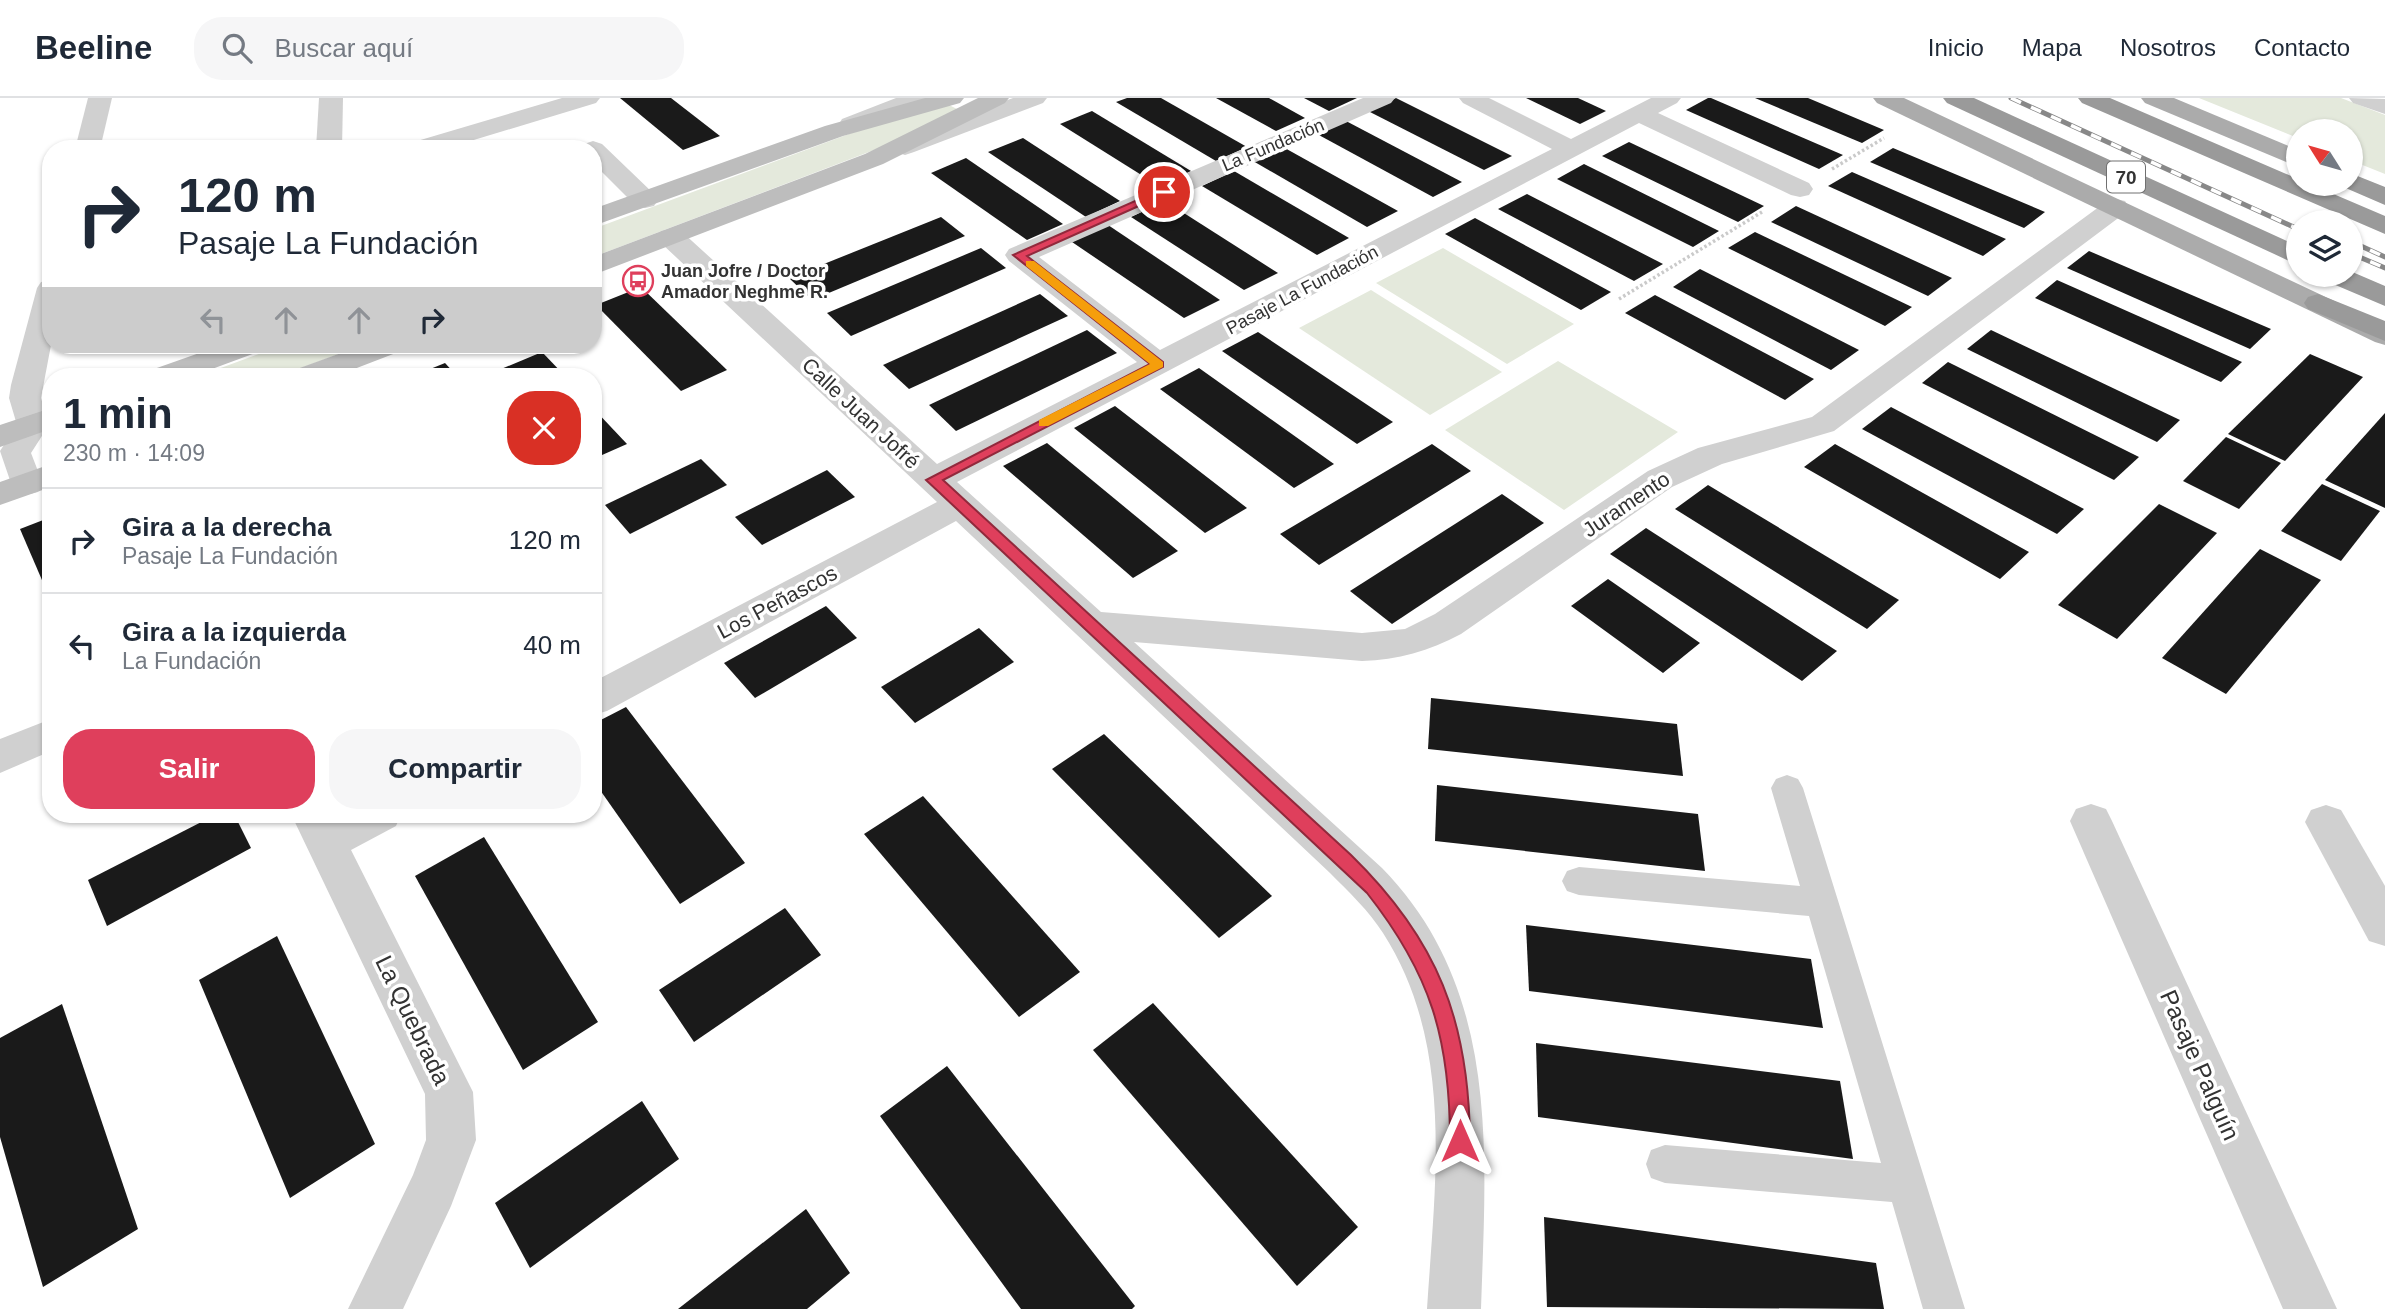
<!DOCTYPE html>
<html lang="es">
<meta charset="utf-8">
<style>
body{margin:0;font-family:Helvetica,sans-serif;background:#f6f6f7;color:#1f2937;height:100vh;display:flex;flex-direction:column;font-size:26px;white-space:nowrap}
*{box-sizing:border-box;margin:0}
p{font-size:23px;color:#747a83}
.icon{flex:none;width:38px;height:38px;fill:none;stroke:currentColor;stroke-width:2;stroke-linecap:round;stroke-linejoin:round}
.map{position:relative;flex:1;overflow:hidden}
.drawer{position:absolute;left:42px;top:270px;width:560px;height:455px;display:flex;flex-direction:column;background:#fff;border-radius:28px;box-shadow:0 2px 5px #0004}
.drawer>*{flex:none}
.guide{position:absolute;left:42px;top:42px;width:560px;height:214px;border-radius:28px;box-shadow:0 2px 5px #0004;background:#fff;color:#1f2937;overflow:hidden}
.needle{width:46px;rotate:307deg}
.tools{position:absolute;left:2286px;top:21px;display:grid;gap:14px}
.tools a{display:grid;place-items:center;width:77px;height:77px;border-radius:50%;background:#fff;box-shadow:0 2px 5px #0004;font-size:35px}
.pin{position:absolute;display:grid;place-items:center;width:60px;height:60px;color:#fff;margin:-30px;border:4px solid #fff;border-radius:50%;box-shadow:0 2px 7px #0007}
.me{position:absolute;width:77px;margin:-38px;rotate:0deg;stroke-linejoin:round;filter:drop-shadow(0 0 5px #0008)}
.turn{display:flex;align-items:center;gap:24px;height:147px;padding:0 21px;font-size:32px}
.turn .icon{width:91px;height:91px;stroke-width:2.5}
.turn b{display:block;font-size:49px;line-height:60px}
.lanes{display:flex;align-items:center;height:66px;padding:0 21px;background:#0003;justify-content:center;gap:35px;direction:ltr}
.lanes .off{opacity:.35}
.round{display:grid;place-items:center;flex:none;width:74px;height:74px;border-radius:28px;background:#f6f6f7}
.summary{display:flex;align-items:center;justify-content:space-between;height:119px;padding:0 21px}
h1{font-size:42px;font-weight:600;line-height:52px}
.button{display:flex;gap:14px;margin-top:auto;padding:14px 21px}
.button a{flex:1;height:80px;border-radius:28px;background:#df3f5c;color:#fff;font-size:28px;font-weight:600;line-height:80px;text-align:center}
.button a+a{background:#f6f6f7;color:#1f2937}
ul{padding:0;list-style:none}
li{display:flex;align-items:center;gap:21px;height:105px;padding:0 21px;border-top:2px solid #e0e1e3}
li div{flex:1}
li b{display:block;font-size:26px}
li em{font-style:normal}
header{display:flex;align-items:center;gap:42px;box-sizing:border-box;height:98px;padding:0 35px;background:#fff;border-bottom:2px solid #e0e1e3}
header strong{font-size:33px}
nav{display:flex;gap:38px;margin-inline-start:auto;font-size:24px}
.search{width:490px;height:63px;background:#f6f6f7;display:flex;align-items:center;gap:18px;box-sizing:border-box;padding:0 24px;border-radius:28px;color:#747a83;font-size:26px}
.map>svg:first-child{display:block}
</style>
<header>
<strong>Beeline</strong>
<div class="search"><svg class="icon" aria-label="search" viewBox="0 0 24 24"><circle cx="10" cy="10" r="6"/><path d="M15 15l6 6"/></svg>Buscar aquí</div>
<nav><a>Inicio</a><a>Mapa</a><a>Nosotros</a><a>Contacto</a></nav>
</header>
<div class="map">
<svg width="2385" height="1211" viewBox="0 0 2385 1211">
<rect width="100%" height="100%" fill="#fff"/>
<g fill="#e4e9dc">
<polygon points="2199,0 2341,0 2385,17 2385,76 2350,62 2350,33 2298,33 2298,40"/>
<polygon points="949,7 959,12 882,49 593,159 593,131 857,33"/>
<polygon points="1443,150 1574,226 1507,266 1376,185"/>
<polygon points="1371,192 1502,274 1430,317 1299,230"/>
<polygon points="283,247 363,247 280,278 199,278"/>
<polygon points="1558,263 1678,334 1564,412 1445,332"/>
</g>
<g fill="#1a1a1a">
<polygon points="620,0 671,0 720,38 683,52"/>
<polygon points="1127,0 1161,0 1247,49 1216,63 1116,4"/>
<polygon points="1216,0 1269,0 1305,20 1276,33"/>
<polygon points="1304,0 1357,0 1329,13"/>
<polygon points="1396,0 1512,58 1484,72 1368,13"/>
<polygon points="1526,0 1578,0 1606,13 1580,26"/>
<polygon points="1708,0 1711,0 1843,57 1819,71 1686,12"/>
<polygon points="1755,0 1808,0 1884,32 1862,45"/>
<polygon points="1092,13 1191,73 1159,88 1060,26"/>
<polygon points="1346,23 1462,84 1433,99 1317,36"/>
<polygon points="1023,40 1120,103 1086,119 988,54"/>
<polygon points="1629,44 1764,108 1738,124 1602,58"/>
<polygon points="1283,49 1398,113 1367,129 1253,63"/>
<polygon points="1893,50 2045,114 2024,130 1870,64"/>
<polygon points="966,60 1063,126 1027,142 931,75"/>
<polygon points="1584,66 1719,133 1693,149 1557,81"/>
<polygon points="1234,73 1349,140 1317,157 1202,88"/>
<polygon points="1852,74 2006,141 1983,158 1828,88"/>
<polygon points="1527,96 1663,166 1634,183 1498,111"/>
<polygon points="1165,103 1278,175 1244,192 1131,119"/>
<polygon points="1796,108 1952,180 1928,198 1771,124"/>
<polygon points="941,119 965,138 812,202 789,180"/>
<polygon points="1475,120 1611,194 1581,212 1445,136"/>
<polygon points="1108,127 1220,202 1184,220 1072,144"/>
<polygon points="1755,134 1912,209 1885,228 1728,150"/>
<polygon points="981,150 1006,170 851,238 827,215"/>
<polygon points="2089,153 2271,231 2250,251 2067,170"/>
<polygon points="1700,171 1859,252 1831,272 1673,189"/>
<polygon points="2057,182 2242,264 2221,284 2035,200"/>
<polygon points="641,189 727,272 681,293 596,207"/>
<polygon points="1040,196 1068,218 909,291 883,267"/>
<polygon points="1655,197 1814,281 1785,302 1625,215"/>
<polygon points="1087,232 1117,255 956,333 929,307"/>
<polygon points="1991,232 2180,322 2157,344 1967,251"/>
<polygon points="1258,234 1393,324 1357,346 1222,253"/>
<polygon points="542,254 565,278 498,278 494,274"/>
<polygon points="2310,256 2363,279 2285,363 2228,336"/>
<polygon points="1948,264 2139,359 2114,382 1922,285"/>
<polygon points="445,265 457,278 413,278"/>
<polygon points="1199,270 1334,366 1294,390 1160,291"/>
<polygon points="1115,308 1247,410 1205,435 1074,330"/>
<polygon points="1891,309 2084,411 2057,436 1862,331"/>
<polygon points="593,310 627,346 593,361"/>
<polygon points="2385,315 2385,410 2325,382"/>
<polygon points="2226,339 2281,365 2239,411 2183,383"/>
<polygon points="1047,345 1178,453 1133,480 1003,368"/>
<polygon points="1432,346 1471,373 1319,467 1280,436"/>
<polygon points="1835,346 2029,454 2000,481 1804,369"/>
<polygon points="701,361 727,387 630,436 605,407"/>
<polygon points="827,372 855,399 762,447 735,419"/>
<polygon points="2322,386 2380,413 2341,463 2281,433"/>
<polygon points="1708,387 1899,502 1867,531 1675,411"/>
<polygon points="1502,396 1544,425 1392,526 1350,493"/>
<polygon points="2159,406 2217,435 2117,541 2058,507"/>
<polygon points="51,419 51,503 20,431"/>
<polygon points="1646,430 1837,553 1802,583 1610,456"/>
<polygon points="2260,451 2321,482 2226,596 2162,560"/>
<polygon points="1608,481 1700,545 1663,575 1571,508"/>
<polygon points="826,508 857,540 755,600 724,565"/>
<polygon points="979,530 1014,564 915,625 881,589"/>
<polygon points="1431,600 1677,626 1683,678 1428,651"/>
<polygon points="626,609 745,765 680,806 593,682 593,626"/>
<polygon points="1104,636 1272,798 1219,840 1052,671"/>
<polygon points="1437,687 1698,716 1705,773 1435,743"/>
<polygon points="923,698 1080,874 1019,919 864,736"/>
<polygon points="217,716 234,716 251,750 107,828 88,782"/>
<polygon points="484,739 598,924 523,972 415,778"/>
<polygon points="785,810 821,857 694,944 659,892"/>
<polygon points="1526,827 1811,861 1823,930 1529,893"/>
<polygon points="277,838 375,1046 290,1100 199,882"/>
<polygon points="1153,905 1358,1129 1297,1188 1093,952"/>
<polygon points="62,906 138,1131 43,1189 0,1039 0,940"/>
<polygon points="1536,945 1840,983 1853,1061 1538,1019"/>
<polygon points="947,968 1135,1208 1132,1211 1021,1211 880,1018"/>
<polygon points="642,1003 679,1061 530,1170 495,1105"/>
<polygon points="806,1111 850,1175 807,1211 678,1211"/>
<polygon points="1544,1119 1876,1165 1884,1211 1547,1209"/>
</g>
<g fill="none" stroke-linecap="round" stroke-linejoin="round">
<g stroke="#cacaca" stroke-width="3.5" stroke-dasharray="2.5 2.5" stroke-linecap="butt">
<polyline points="1832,71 1884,40"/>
<polyline points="1619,201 1762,114"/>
</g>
<polygon fill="#d0d0d0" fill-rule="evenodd" points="1787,677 1798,681 1803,690 1965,1211 1923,1211 1892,1104 1665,1085 1651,1080 1646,1066 1651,1052 1665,1047 1881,1065 1809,818 1579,797 1567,793 1562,783 1567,773 1579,769 1800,788 1771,690 1776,681"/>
<g fill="#d0d0d0" fill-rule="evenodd">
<polygon points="319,0 343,0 342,51 316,51"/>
<polygon points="562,0 600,0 596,5 444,51 404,51 407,46"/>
<path d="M1363 0H1395L1391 5 1039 159 1160 252 1552 51 1463 5 1459 0H1489L1571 41 1651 0H1681L1677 5 1658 15 1809 85 1813 91 1809 97 1800 99 1791 97 1639 25 957 384 1101 514 1362 535 1405 531 1435 516 1648 373 1698 350 1812 319 2107 103 2116 101 2125 103 2129 109 2125 115 1834 333 1722 366 1672 389 1461 536C1429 553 1398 562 1362 563L1134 544 1382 770C1501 892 1486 1054 1481 1211H1427C1435 1085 1455 947 1383 835 1369 813 1349 794 1330 775L956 423 607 613 593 617V584L937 404 661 145 657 139 661 133 671 131 681 133 937 366 1137 264 1009 163 1005 157 1009 151Z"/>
<polygon points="2349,0 2385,1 2385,16 2353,5"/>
<polygon points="593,43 602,46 654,96 658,102 654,108 645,110 636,108 593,65 593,51 581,51 584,46"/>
<polygon points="51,621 51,653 0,675 0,641"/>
<polygon points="2091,706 2106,711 2112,723 2337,1211 2283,1211 2070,723 2076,711"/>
<polygon points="2326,707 2341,712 2385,788 2385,848 2369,843 2305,724 2311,712"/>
<polygon points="291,716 333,716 335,720 344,716 401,716 396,728 351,752 473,994 476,1042 451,1108 403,1211 348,1211 413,1077 426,1042 425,996"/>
</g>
<g fill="#d0d0d0" fill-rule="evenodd">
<polygon points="88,0 112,0 100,51 75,51"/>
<polygon points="896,0 929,0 925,5 860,31 851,33 842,31 839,26 842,21"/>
<polygon points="1013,0 1047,0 1043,5 914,54 905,57 896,54 892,49 896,44"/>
<polygon points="51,182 51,247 41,300 49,327 31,355 43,386 38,394 26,397 14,394 0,353 17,327 9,300 11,287 37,190 41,184"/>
</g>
<g fill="#bdbdbd" fill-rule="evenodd">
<polygon points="925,0 964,0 960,5 843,38 593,128 593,111 825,28"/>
<polygon points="978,0 1009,0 1005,5 883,66 593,177 593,159 865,56"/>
<polygon points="222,247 265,247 261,253 193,278 150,278 154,271"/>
<polygon points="363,247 405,247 401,253 336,278 293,278 297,271"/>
<polygon points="51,310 51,331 0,349 0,327"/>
<polygon points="51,366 51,389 0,407 0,384"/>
</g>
<g fill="#ababab" fill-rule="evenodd">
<polygon points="1873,0 1904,0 2385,227 2385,247 2375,244 1877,5"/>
<polygon points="2141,0 2174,0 2298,52 2298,69 2145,5"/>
</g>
<g fill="#9a9a9a" fill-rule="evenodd">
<polygon points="1943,0 1974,0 2298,148 2298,167 1947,5"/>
<polygon points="2078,0 2110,0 2298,81 2298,86 2310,86 2385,118 2385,136 2082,5"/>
<polygon points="2350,75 2385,89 2385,107 2341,88 2339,86 2350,86"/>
<polygon points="2350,173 2385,188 2385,208 2326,183 2322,177 2350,177"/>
<polygon points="2318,196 2385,223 2385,243 2308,211 2304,205 2308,199"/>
</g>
<g stroke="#888" stroke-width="5">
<g id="rail">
<polyline points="2011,0 2298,131"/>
<polyline points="2350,143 2385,159"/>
<polyline points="2350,155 2385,170"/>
</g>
</g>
<use href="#rail" stroke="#fff" stroke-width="3.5" stroke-dasharray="11" stroke-linecap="butt"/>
</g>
<path fill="#df3f5c" stroke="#91293c" stroke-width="2" d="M1160 92 1170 94 1027 158 1163 264V269L943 382 1351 757C1438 842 1469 923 1470 1043L1467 1050 1460 1053 1453 1050 1450 1043C1450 941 1431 876 1367 795L926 382 1150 266 1013 157Z"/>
<polygon fill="#f59e0b" points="1026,163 1034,163 1163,264 1163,269 1048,328 1039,328 1039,322 1150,266 1026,168"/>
<defs>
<g id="bus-ring" transform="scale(1.575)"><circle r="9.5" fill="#fff" stroke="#df3f5c" stroke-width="1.5"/><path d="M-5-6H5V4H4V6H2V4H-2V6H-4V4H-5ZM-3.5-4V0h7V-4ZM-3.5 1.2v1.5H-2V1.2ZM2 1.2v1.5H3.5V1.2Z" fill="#df3f5c"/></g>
</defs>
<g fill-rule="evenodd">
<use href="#bus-ring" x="638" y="183"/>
</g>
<g text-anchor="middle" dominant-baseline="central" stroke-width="7" stroke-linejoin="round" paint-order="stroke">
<g font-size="18" fill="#333" stroke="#fff">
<text transform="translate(1273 47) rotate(-23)">La Fundación</text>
<text transform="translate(1302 192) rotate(-28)">Pasaje La Fundación</text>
</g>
<g font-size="18" font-weight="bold" fill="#333" stroke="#fff" text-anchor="start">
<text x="661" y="173">Juan Jofre / Doctor<tspan x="661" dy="21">Amador Neghme R.</tspan></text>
</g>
<rect fill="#fff" stroke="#707070" stroke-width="2" x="2107" y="63.5" width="38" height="31" rx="5"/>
<g font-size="19" font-weight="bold" fill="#333">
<text x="2126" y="79">70</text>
</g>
<g font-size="21" fill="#333" stroke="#fff">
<text transform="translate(861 315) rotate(43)">Calle Juan Jofré</text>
<text transform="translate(1626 406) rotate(-34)">Juramento</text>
<text transform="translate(777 504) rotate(-28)">Los Peñascos</text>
</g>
<g font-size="24" fill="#333" stroke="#fff">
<text transform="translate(413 922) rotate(64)">La Quebrada</text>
<text transform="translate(2200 967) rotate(66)">Pasaje Palguín</text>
</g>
</g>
</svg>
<div class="tools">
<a><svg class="needle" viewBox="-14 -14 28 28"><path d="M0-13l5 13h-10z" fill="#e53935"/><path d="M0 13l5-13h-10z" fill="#747a83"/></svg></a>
<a><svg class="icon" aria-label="layers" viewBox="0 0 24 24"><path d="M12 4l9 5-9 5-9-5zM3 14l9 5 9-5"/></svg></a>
</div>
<div class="pin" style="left:1164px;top:94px;background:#d93025"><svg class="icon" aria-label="arrive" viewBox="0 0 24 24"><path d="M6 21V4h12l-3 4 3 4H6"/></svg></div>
<svg class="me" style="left:1460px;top:1043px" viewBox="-20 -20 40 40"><path d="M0-17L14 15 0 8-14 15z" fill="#df3f5c" stroke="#fff" stroke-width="4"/></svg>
<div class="guide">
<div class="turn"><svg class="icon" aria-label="right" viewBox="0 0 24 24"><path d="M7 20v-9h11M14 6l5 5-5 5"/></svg><div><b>120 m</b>Pasaje La Fundación</div></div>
<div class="lanes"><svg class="icon off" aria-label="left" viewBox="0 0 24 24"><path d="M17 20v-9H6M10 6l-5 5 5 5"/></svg><svg class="icon off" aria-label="ahead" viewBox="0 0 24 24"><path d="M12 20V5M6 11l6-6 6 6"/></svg><svg class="icon off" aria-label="ahead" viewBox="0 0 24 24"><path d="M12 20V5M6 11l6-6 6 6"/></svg><svg class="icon" aria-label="right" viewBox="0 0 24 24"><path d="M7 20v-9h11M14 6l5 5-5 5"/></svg></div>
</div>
<section class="drawer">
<div class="summary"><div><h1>1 min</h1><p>230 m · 14:09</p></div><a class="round" style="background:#d93025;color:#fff"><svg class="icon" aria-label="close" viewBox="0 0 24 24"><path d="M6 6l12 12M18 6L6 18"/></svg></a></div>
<ul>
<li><svg class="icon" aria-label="right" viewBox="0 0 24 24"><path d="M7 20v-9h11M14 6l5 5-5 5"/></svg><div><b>Gira a la derecha</b><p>Pasaje La Fundación</p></div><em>120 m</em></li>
<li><svg class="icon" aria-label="left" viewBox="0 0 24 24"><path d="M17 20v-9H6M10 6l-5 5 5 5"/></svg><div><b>Gira a la izquierda</b><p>La Fundación</p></div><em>40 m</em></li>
</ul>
<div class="button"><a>Salir</a><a>Compartir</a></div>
</section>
</div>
